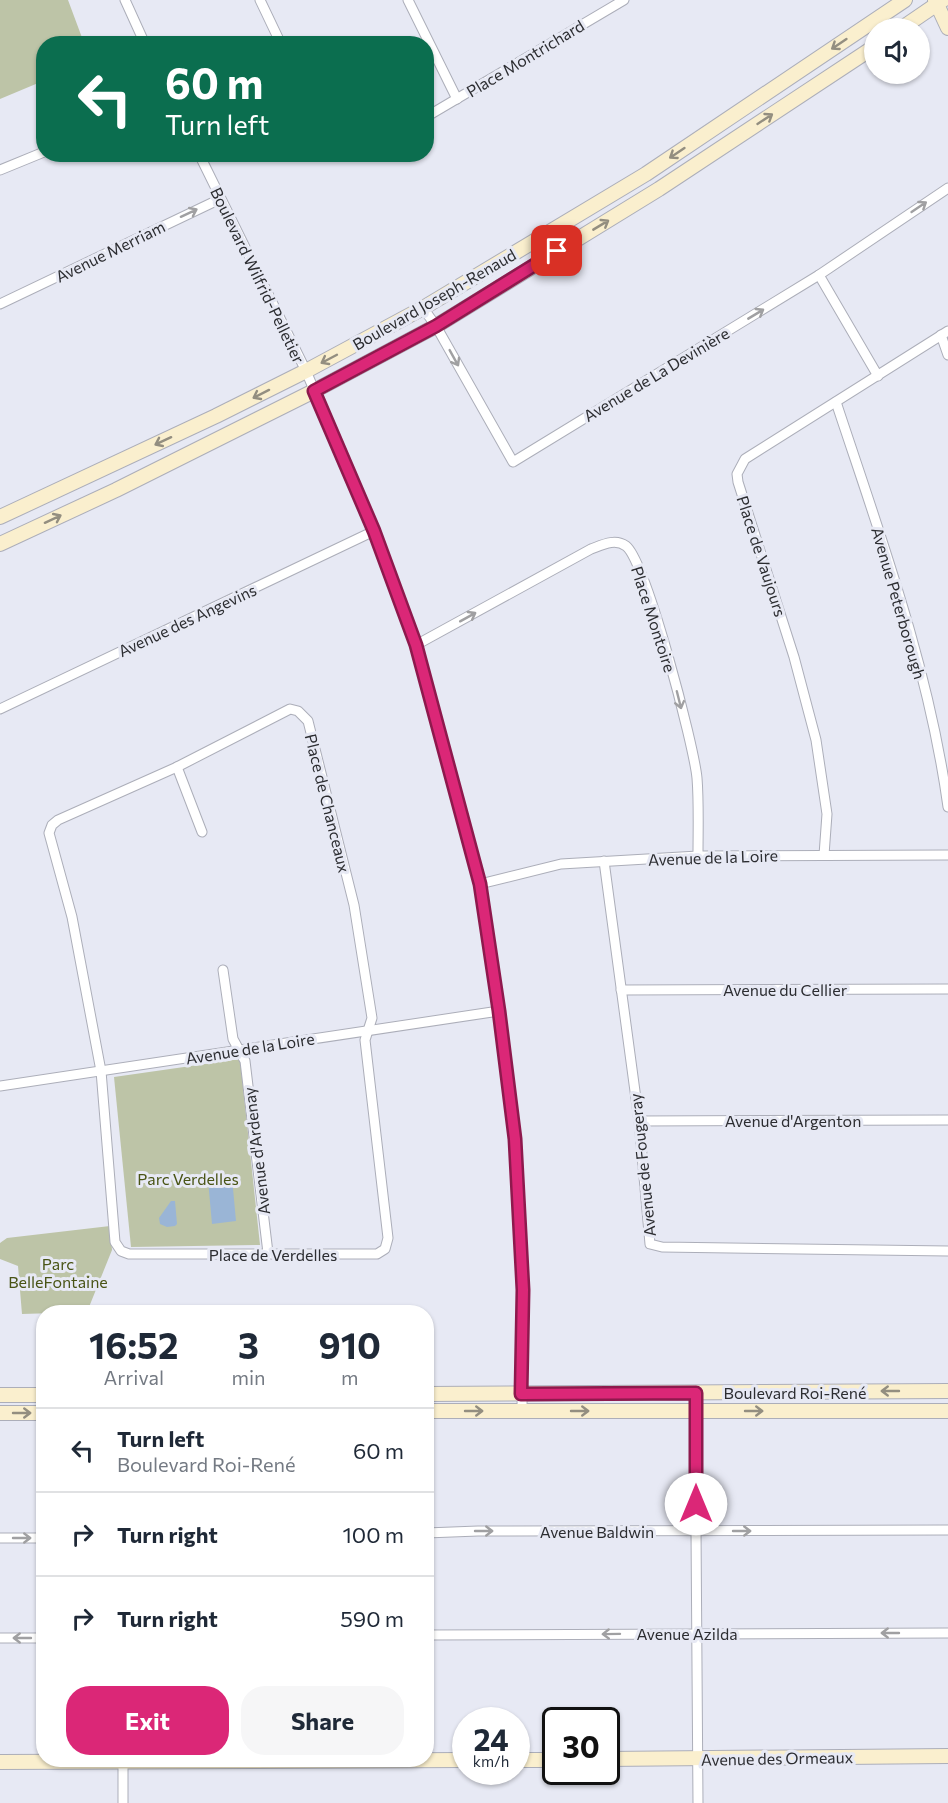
<!DOCTYPE html>
<meta charset="utf-8">
<style>
body{margin:0;font-family:Commissioner,sans-serif;background:#f6f6f7;color:#1f2937;height:100vh;display:flex;flex-direction:column;font-size:22px;white-space:nowrap}
*{box-sizing:border-box;margin:0}
p{font-size:20px;color:#747a83}
.icon{flex:none;width:33px;height:33px;fill:none;stroke:currentColor;stroke-width:2;stroke-linecap:round;stroke-linejoin:round}
.map{position:relative;flex:1;overflow:hidden}
.side{position:absolute;left:36px;top:1305px;width:398px;height:462px;display:flex;flex-direction:column;background:#fff;border-radius:24px;box-shadow:0 2px 4px #0004}
.side>*{flex:none}
.top-card{position:absolute;left:36px;top:36px;width:398px;height:126px;border-radius:24px;box-shadow:0 2px 4px #0004;background:#0b6e4f;color:#fff;overflow:hidden}
.controls{position:absolute;left:864px;top:18px;display:grid;gap:12px}
.controls a{display:grid;place-items:center;width:66px;height:66px;border-radius:50%;background:#fff;box-shadow:0 2px 4px #0004;font-size:30px}
.speed{position:absolute;left:452px;top:1707px;display:flex;gap:12px;font-size:30px;font-weight:700;text-align:center}
.speed>*{display:grid;place-content:center;width:78px;height:78px;border-radius:50%;background:#fff;box-shadow:0 2px 4px #0004;line-height:1}
.speed small{font-size:15px;font-weight:400}
.speed .limit{border:3px solid #111;border-radius:9px;background:#fff;color:#111}
.pin{position:absolute;display:grid;place-items:center;width:51px;height:51px;color:#fff;margin:-26px;border-radius:12px;box-shadow:0 3px 9px #0006}
.me{position:absolute;width:66px;margin:-33px;rotate:0deg;stroke-linejoin:round;filter:drop-shadow(0 0 4px #0008)}
.turn{display:flex;align-items:center;gap:21px;height:126px;padding:0 30px;font-size:27px}
.turn .icon{width:78px;height:78px;stroke-width:2.5}
.turn b{display:block;font-size:42px;line-height:51px}
.eta{display:flex;justify-content:space-evenly;align-items:center;height:102px;text-align:center}
.eta b{font-size:36px;font-weight:700;line-height:42px}
.action{display:flex;gap:12px;margin-top:auto;padding:12px 30px}
.action a{flex:1;height:69px;border-radius:24px;background:#db2777;color:#fff;font-size:24px;font-weight:700;line-height:69px;text-align:center}
.action a+a{background:#f6f6f7;color:#1f2937}
ul{padding:0;list-style:none}
li{display:flex;align-items:center;gap:18px;height:84px;padding:0 30px;border-top:2px solid #e0e1e3}
li div{flex:1}
li b{display:block;font-size:22px}
li em{font-style:normal}
.map>svg:first-child{display:block}
</style>
<div class="map">
<svg width="948" height="1803" viewBox="0 0 948 1803">
<rect width="100%" height="100%" fill="#e7e9f4"/>
<g fill="#bdc4a7">
<polygon points="0,0 68,0 84,43 44,44 43,81 0,99"/>
<polygon points="240,1059 260,1245 131,1247 114,1077"/>
<polygon points="110,1226 112,1250 87,1312 22,1314 18,1266 0,1259 0,1243 7,1238"/>
</g>
<g fill="#9ab5d6">
<polygon points="232,1178 236,1221 212,1224 208,1180"/>
<polygon points="171,1201 175,1201 177,1224 175,1226 167,1227 160,1224 159,1218"/>
</g>
<g fill="none" stroke-linecap="round" stroke-linejoin="round">
<g stroke="#acaeb9" stroke-width="11">
<g id="street">
<polyline points="125,0 145,44"/>
<polyline points="260,0 281,44"/>
<polyline points="408,0 457,99"/>
<polyline points="426,117 624,0"/>
<polyline points="199,154 306,371 374,531 416,645 480,884 499,1011 515,1139 523,1290 522,1410"/>
<polyline points="354,154 360,154"/>
<polyline points="0,170 44,152"/>
<polyline points="819,275 878,376"/>
<polyline points="0,304 220,199"/>
<polyline points="423,308 436,326 513,462 819,275 948,188"/>
<polyline points="941,335 948,355"/>
<path d="M836 402C880 535 929 668 948 807"/>
<path d="M416 645 591 549C602 545 615 538 626 546 646 561 694 746 697 778 699 803 698 830 698 856"/>
<polyline points="0,709 374,531"/>
<polygon points="290,709 298,711 308,721 354,905 372,1018 365,1040 388,1238 385,1249 377,1254 129,1254 121,1251 115,1242 101,1071 72,917 49,833 52,825 58,820 177,767"/>
<polyline points="177,767 202,832"/>
<polyline points="824,855 827,814 816,740 794,657 738,482 737,474 745,459 948,331"/>
<polyline points="604,861 639,1121 650,1244 662,1247 948,1251"/>
<polyline points="480,884 561,864 698,856 948,855"/>
<polyline points="223,970 233,1039 245,1061 268,1253"/>
<polyline points="621,990 948,989"/>
<polyline points="0,1086 499,1011"/>
<polyline points="639,1121 948,1120"/>
<polyline points="695,1393 698,1803"/>
<polyline points="426,1533 478,1531 948,1530"/>
<polyline points="0,1538 44,1538"/>
<polyline points="426,1635 948,1633"/>
<polyline points="0,1638 44,1638"/>
<polyline points="123,1760 123,1803"/>
</g>
</g>
<g stroke="#acaeb9" stroke-width="16">
<g id="secondary">
<polyline points="935,0 948,28"/>
<polyline points="902,28 943,0"/>
<polyline points="0,517 216,416 306,371 423,308 646,174 905,0"/>
<polyline points="0,544 116,490 314,391 436,326 659,189 874,47"/>
<polyline points="426,1394 948,1391"/>
<polyline points="0,1395 44,1395"/>
<polyline points="426,1411 948,1411"/>
<polyline points="0,1413 44,1413"/>
<polyline points="606,1759 948,1756"/>
<polyline points="516,1760 555,1760"/>
<polyline points="0,1762 465,1760"/>
</g>
</g>
<use href="#street" stroke="#fff" stroke-width="9"/>
<use href="#secondary" stroke="#faefce" stroke-width="14"/>
</g>
<defs><path id="oneway-shaft" d="M-6 0H5M1.5-3L5.5 0L1.5 3" fill="none" stroke-width="1.6" stroke-linecap="round" stroke-linejoin="round" transform="scale(1.5)"/></defs>
<g stroke="#938e80">
<use href="#oneway-shaft" transform="translate(839 44) rotate(146)"/>
<use href="#oneway-shaft" transform="translate(765 119) rotate(-33)"/>
<use href="#oneway-shaft" transform="translate(677 153) rotate(146)"/>
<use href="#oneway-shaft" transform="translate(601 225) rotate(-31)"/>
<use href="#oneway-shaft" transform="translate(329 359) rotate(152)"/>
<use href="#oneway-shaft" transform="translate(261 394) rotate(153)"/>
<use href="#oneway-shaft" transform="translate(163 441) rotate(155)"/>
<use href="#oneway-shaft" transform="translate(53 519) rotate(-25)"/>
<use href="#oneway-shaft" transform="translate(890 1391) rotate(180)"/>
<use href="#oneway-shaft" transform="translate(474 1411)"/>
<use href="#oneway-shaft" transform="translate(580 1411)"/>
<use href="#oneway-shaft" transform="translate(754 1411)"/>
<use href="#oneway-shaft" transform="translate(22 1413)"/>
</g>
<g stroke="#a0a0a2">
<use href="#oneway-shaft" transform="translate(919 207) rotate(-34)"/>
<use href="#oneway-shaft" transform="translate(189 213) rotate(-25)"/>
<use href="#oneway-shaft" transform="translate(756 314) rotate(-31)"/>
<use href="#oneway-shaft" transform="translate(454 358) rotate(61)"/>
<use href="#oneway-shaft" transform="translate(468 617) rotate(-29)"/>
<use href="#oneway-shaft" transform="translate(679 700) rotate(76)"/>
<use href="#oneway-shaft" transform="translate(484 1531)"/>
<use href="#oneway-shaft" transform="translate(742 1531)"/>
<use href="#oneway-shaft" transform="translate(22 1538)"/>
<use href="#oneway-shaft" transform="translate(890 1633) rotate(180)"/>
<use href="#oneway-shaft" transform="translate(611 1634) rotate(179)"/>
<use href="#oneway-shaft" transform="translate(22 1638) rotate(180)"/>
</g>
<g fill="none" stroke-linecap="round" stroke-linejoin="round">
<g stroke="#8e194d" stroke-width="15">
<polyline id="route" points="557,251 436,326 314,391 374,531 416,645 480,884 499,1011 515,1139 523,1290 521,1394 696,1393 696,1504"/>
</g>
<use href="#route" stroke="#db2777" stroke-width="10"/>
</g>
<g text-anchor="middle" dominant-baseline="central" stroke-width="6" stroke-linejoin="round" paint-order="stroke">
<g font-size="16" fill="#2c2d31" stroke="#e7e9f4">
<text transform="translate(525 58) rotate(-31)">Place Montrichard</text>
<text transform="translate(110 251) rotate(-26)">Avenue Merriam</text>
<text transform="translate(258 275) rotate(64)">Boulevard Wilfrid-Pelletier</text>
<text transform="translate(434 299) rotate(-30)">Boulevard Joseph-Renaud</text>
<text transform="translate(656 374) rotate(-31)">Avenue de La Devinière</text>
<text transform="translate(762 556) rotate(72)">Place de Vaujours</text>
<text transform="translate(899 603) rotate(74)">Avenue Peterborough</text>
<text transform="translate(654 619) rotate(72)">Place Montoire</text>
<text transform="translate(187 620) rotate(-25)">Avenue des Angevins</text>
<text transform="translate(328 803) rotate(76)">Place de Chanceaux</text>
<text transform="translate(713 857) rotate(-2)">Avenue de la Loire</text>
<text x="785" y="989">Avenue du Cellier</text>
<text transform="translate(250 1048) rotate(-9)">Avenue de la Loire</text>
<text x="793" y="1120">Avenue d'Argenton</text>
<text transform="translate(256 1151) rotate(-97)">Avenue d'Ardenay</text>
<text transform="translate(642 1165) rotate(-96)">Avenue de Fougeray</text>
<text x="273" y="1254">Place de Verdelles</text>
<text x="795" y="1392">Boulevard Roi-René</text>
<text x="597" y="1531">Avenue Baldwin</text>
<text x="687" y="1633">Avenue Azilda</text>
<text transform="translate(777 1758) rotate(-1)">Avenue des Ormeaux</text>
</g>
<g font-size="16" fill="#495415" stroke="#e7e9f4">
<text x="188" y="1178">Parc Verdelles</text>
<text x="58" y="1263">Parc<tspan x="58" dy="18">BelleFontaine</tspan></text>
</g>
</g>
</svg>
<div class="controls">
<a><svg class="icon" aria-label="sound" viewBox="0 0 24 24"><path d="M4 9h4l5-4v14l-5-4H4zM17 9q2 3 0 6"/></svg></a>
</div>
<div class="speed"><div>24<small>km/h</small></div><div class="limit">30</div></div>
<div class="pin" style="left:557px;top:251px;background:#d93025"><svg class="icon" aria-label="arrive" viewBox="0 0 24 24"><path d="M6 21V4h12l-3 4 3 4H6"/></svg></div>
<svg class="me" style="left:696px;top:1504px" viewBox="-20 -20 40 40"><circle r="19" fill="#fff"/><path d="M0-13L10 11 0 6-10 11z" fill="#db2777"/></svg>
<div class="top-card">
<div class="turn"><svg class="icon" aria-label="left" viewBox="0 0 24 24"><path d="M17 20v-9H6M10 6l-5 5 5 5"/></svg><div><b>60 m</b>Turn left</div></div>
</div>
<section class="side">
<div class="eta">
<div><b>16:52</b><p>Arrival</p></div>
<div><b>3</b><p>min</p></div>
<div><b>910</b><p>m</p></div>
</div>
<ul>
<li><svg class="icon" aria-label="left" viewBox="0 0 24 24"><path d="M17 20v-9H6M10 6l-5 5 5 5"/></svg><div><b>Turn left</b><p>Boulevard Roi-René</p></div><em>60 m</em></li>
<li><svg class="icon" aria-label="right" viewBox="0 0 24 24"><path d="M7 20v-9h11M14 6l5 5-5 5"/></svg><div><b>Turn right</b></div><em>100 m</em></li>
<li><svg class="icon" aria-label="right" viewBox="0 0 24 24"><path d="M7 20v-9h11M14 6l5 5-5 5"/></svg><div><b>Turn right</b></div><em>590 m</em></li>
</ul>
<div class="action"><a>Exit</a><a>Share</a></div>
</section>
</div>
